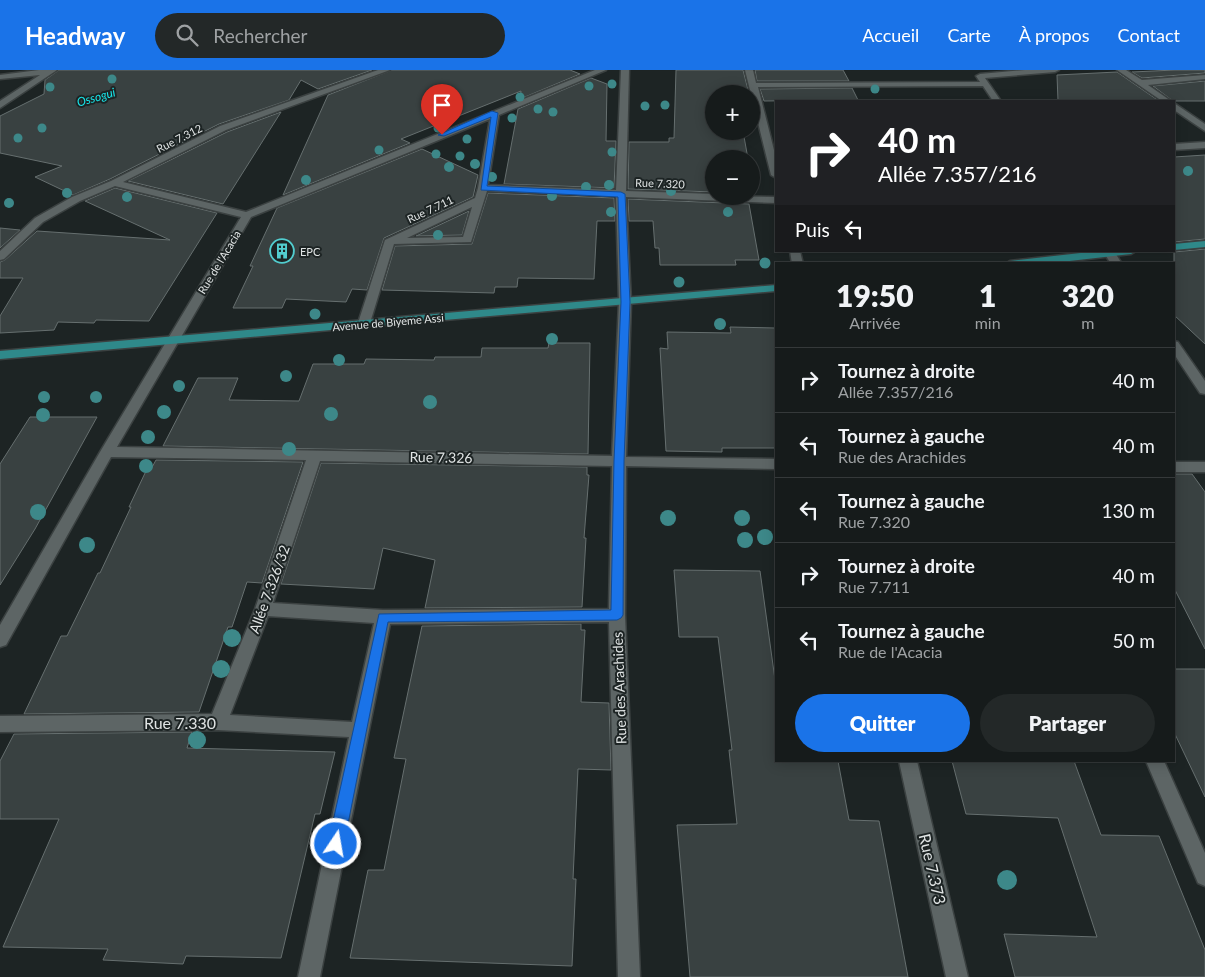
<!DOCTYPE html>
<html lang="fr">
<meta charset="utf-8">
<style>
body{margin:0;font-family:Lato,sans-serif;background:#232828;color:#f1f3f6;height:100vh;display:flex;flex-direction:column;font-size:19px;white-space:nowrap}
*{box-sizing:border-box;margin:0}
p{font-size:16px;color:#9ea1a3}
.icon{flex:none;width:28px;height:28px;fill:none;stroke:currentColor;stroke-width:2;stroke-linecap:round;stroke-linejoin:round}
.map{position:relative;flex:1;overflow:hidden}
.sheet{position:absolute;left:775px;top:192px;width:400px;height:500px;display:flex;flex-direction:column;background:#161b1b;border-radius:0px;box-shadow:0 2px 12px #0003,0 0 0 1px #35393a}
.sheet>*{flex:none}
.banner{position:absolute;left:775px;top:30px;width:400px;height:152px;border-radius:0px;box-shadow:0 2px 12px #0003,0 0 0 1px #35393a;background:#202124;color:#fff;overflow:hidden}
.tools{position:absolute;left:705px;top:15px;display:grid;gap:10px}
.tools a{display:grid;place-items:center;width:55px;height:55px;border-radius:50%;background:#161b1b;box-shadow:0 2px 12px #0003,0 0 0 1px #35393a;font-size:25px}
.pin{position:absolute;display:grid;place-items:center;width:42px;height:42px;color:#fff;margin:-51px -21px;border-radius:50% 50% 50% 0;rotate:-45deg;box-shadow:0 0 5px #0007}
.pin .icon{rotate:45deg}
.me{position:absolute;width:55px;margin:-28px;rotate:12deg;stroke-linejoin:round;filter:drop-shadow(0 0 4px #0008)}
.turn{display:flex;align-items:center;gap:18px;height:105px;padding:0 20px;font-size:22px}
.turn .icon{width:65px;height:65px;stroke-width:2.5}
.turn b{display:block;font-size:35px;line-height:42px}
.then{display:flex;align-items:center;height:48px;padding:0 20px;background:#0003;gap:10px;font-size:19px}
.eta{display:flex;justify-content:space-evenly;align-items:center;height:85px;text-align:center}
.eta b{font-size:30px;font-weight:800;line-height:35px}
.action{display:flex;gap:10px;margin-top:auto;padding:10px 20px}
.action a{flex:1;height:58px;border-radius:30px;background:#1a73e8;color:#fff;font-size:20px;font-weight:800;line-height:58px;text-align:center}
.action a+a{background:#232828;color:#f1f3f6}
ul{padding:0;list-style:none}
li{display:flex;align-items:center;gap:15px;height:65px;padding:0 20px;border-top:1px solid #35393a}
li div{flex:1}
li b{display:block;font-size:19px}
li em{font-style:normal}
header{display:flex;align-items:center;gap:30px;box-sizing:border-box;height:70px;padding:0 25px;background:#1a73e8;color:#fff}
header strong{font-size:24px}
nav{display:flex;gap:28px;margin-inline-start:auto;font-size:18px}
.search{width:350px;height:45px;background:#232828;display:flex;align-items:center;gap:12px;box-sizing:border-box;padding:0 18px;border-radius:28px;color:#9ea1a3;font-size:19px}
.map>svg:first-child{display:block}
</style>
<header>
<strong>Headway</strong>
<div class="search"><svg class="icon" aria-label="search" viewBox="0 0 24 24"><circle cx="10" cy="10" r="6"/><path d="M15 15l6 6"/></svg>Rechercher</div>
<nav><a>Accueil</a><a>Carte</a><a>À propos</a><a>Contact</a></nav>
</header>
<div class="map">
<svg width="1205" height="907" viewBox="0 0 1205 907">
<rect width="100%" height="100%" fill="#1d2424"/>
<g fill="#394141" stroke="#666f6f">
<polygon points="59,0 372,0 318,19 301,10 289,30 219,54 110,109 73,125 35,107 62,96 0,83 0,46 44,24 45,10"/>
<polygon points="392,0 570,0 580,4 520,29 521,21 401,69 410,73 283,125 328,25"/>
<polygon points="676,0 743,0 749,24 714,24 714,61 743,61 748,89 714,89 714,122 628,119 629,72 669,72 669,68 674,68"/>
<polygon points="755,0 843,0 849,11 757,11"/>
<polygon points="1175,0 1205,0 1205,3 1142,8 1132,2"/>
<polygon points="1117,2 1159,31 1058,31 1057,5"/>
<polygon points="591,8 607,14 606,71 616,71 614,118 504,114 518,39"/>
<polygon points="1205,11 1205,31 1173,31 1153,16"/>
<polygon points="852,18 858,30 764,31 760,19"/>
<polygon points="281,42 223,134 128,111 227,62"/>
<polygon points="422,79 478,105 473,127 384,168 367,220 352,219 346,232 286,229 282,238 233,238 253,196 250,196 277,138"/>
<polygon points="1205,85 1205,169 1174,172 1174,87"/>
<polygon points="115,118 217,143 149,251 96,250 94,253 58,252 54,260 0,263 0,246 23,208 0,208 0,192 5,190 37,161 170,170 85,131"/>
<polygon points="488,123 614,128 615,151 597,151 594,209 518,208 517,217 495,217 494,223 382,220 395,176 472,174"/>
<polygon points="628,129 749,134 759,190 735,190 736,195 660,195 659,178 655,178 653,151 629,151"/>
<polygon points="469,141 462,165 416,166"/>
<polygon points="0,158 20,160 0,178"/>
<polygon points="1205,179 1205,274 1174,245 1174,182"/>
<polygon points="730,257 776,258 776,378 722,378 722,382 666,381 660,278 668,279 667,262 731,263"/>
<polygon points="549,273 590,273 588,384 163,376 198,308 238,308 229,330 299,331 313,294 364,294 366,289 434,290 435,287 481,287 482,278 548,278"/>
<polygon points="30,347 97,347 35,459 0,515 0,394"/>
<polygon points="156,390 303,392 262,513 247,512 232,557 228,557 199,642 24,644 61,566 67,566 98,503 100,503 131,437 129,437 146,401 150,401"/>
<polygon points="321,393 587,397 587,405 589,405 584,468 586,468 582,537 425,538 435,490 383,478 374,519 281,514"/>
<polygon points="1174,404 1192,404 1205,422 1205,579 1174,518"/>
<polygon points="674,500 760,501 776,617 776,691 838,691 849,750 879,751 908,907 690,907 677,755 737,754 729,680 732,680 718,567 679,567"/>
<polygon points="581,554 581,560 585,560 581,632 609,633 611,700 578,699 573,809 576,809 572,896 350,888 368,800 384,800 406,689 394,688 422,556"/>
<polygon points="1174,599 1205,599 1205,727 1174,662"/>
<polygon points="192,662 187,678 335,682 320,744 315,744 281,888 186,886 183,894 103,890 108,879 3,877 59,749 0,749 0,691 14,664"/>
<polygon points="952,691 1074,691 1101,765 1159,766 1205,880 1205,907 1015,907 1004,864 1097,867 1058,748 966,744"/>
</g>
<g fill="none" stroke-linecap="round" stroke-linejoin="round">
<g stroke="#3b4141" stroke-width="3">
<g id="street">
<polygon points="39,0 57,0 0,38 0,31 40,5 0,9 0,5"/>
<path d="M378 0H390L226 60 123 112 246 142 595 0H606L499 45 488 115 616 120 621 0H629L626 121 714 124V126L776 127V133L626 127 631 232 626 387 776 389V399L626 396 625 545 640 907H618L609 552 390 554 320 907H298L349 667 218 660 0 662V646L212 644 255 539 306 390 111 387 6 575 0 577V555L100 382 241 147 115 116 80 131 43 152 4 189 0 190V181L35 148 72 127 111 111 220 56ZM490 49 478 118 475 128 385 170 358 253 364 257 370 253 394 174 471 172 487 121 616 126 619 232 612 386 117 377 251 147ZM472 137 463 167 407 168ZM320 391 612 396 609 539 383 540 273 533ZM268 546 374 553 352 652 230 645Z"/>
<polygon points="745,0 753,0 756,13 980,12 976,6 980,4 1025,0 1059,0 1055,2 985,8 1001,31 993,31 983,16 758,17 776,88 776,108 771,105"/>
<polygon points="1117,0 1126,0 1142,10 1205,5 1205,9 1148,15 1171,31 1162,31"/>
<polygon points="1174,33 1205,54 1205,61 1174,40"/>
<polygon points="1205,72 1205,78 1174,80 1174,74"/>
<polygon points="790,181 800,181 803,194 792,194"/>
<polygon points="1103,181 1114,181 1122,194 1111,194"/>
<polygon points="1174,271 1178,272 1205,311 1205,324 1200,323 1174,284"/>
<rect x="1174" y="392" width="31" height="10"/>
<polygon points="899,691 917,691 968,907 946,907"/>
<polygon points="1146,691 1164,691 1205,783 1205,816 1198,813"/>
</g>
</g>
<g stroke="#3b4141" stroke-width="3">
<g id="primary">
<polygon points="1205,171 1205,177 1174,180 1174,174"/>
<polygon points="1098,181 1136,181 1131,184 1043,194 1005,194 1010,191"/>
<polygon points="776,215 776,221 0,289 0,281"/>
</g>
</g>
<use href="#street" fill="#5d6565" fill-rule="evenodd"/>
<use href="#primary" fill="#2f898a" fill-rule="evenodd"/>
</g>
<g fill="#3d8889">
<circle cx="112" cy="9" r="4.5"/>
<circle cx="612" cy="14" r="4.5"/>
<circle cx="589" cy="16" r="4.5"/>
<circle cx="50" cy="17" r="4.5"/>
<circle cx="875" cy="19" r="4.5"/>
<circle cx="520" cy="27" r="4.5"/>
<circle cx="665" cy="35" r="4.5"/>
<circle cx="645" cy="36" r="4.5"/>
<circle cx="538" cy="39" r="4.5"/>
<circle cx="553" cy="42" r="4.5"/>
<circle cx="512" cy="48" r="4.5"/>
<circle cx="42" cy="58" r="4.5"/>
<circle cx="438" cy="58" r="4.5"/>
<circle cx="18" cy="68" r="4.5"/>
<circle cx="467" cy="69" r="4.5"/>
<circle cx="379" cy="80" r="4.5"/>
<circle cx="612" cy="82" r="4.5"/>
<circle cx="436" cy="84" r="4.5"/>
<circle cx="460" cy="86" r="4.5"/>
<circle cx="475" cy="94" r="5"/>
<circle cx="449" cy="97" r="5"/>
<circle cx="1188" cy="101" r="5"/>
<circle cx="492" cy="107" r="5"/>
<circle cx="306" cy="110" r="5"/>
<circle cx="609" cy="115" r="5"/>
<circle cx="586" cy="117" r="5"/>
<circle cx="671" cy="121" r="5"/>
<circle cx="67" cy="123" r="5"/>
<circle cx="552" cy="126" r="5"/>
<circle cx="127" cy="127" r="5"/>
<circle cx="9" cy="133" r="5"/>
<circle cx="611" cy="142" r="5"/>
<circle cx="728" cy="142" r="5"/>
<circle cx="438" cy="165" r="5"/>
<circle cx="765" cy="193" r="5.5"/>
<circle cx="679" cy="212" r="5.5"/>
<circle cx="315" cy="244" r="5.5"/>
<circle cx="720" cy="254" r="6"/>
<circle cx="552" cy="269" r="6"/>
<circle cx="339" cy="290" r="6"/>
<circle cx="286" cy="306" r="6"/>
<circle cx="179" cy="316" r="6"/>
<circle cx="44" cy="327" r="6"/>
<circle cx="96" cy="327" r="6"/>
<circle cx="430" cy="332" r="7"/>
<circle cx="164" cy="342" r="7"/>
<circle cx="331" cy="344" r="7"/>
<circle cx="43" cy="345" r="7"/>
<circle cx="148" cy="367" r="7"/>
<circle cx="289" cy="379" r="7"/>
<circle cx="146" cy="396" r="7"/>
<circle cx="38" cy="442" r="8"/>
<circle cx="668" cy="448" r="8"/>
<circle cx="742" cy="448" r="8"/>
<circle cx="765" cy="467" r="8"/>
<circle cx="745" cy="470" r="8"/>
<circle cx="87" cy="475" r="8"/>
<circle cx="232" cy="568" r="9"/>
<circle cx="221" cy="599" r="9"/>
<circle cx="197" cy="670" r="9"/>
<circle cx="1007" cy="810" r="10"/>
</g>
<polygon fill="#1a73e8" stroke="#114b97" points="492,41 498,43 487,116 621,122 625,124 630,232 624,391 623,545 621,548 617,550 388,552 344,774 341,779 336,781 331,779 328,774 379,544 611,540 614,391 621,232 618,127 481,120 491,47 444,66 438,65"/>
<defs>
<g id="building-ring" transform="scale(1.25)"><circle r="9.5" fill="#1d2424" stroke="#52cdcf" stroke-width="1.5"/><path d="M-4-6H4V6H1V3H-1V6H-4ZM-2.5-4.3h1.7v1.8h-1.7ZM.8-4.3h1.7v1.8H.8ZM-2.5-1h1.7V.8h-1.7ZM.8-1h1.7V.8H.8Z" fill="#52cdcf"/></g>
</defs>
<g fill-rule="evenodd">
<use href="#building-ring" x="282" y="181"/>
</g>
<g text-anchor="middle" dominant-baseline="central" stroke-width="4" stroke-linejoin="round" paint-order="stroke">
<g font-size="11" fill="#e0e4e4" stroke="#1d2424">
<text transform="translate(179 68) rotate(-27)">Rue 7.312</text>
<text transform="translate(660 113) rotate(2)">Rue 7.320</text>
<text transform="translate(430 139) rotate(-25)">Rue 7.711</text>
<text transform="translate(219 192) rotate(-59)">Rue de l'Acacia</text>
<text transform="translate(388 252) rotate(-5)">Avenue de Biyeme Assi</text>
</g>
<g font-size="11" fill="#e0e4e4" stroke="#1d2424" text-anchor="start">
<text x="300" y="181">EPC</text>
</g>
<g font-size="12" font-style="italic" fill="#18e8ec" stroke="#1d2424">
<text transform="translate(96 27) rotate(-16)">Ossogui</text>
</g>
<g font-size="14" fill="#e0e4e4" stroke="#1d2424">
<text transform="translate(441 387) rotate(1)">Rue 7.326</text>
<text transform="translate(269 519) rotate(-70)">Allée 7.326/32</text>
<text transform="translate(619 618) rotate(-92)">Rue des Arachides</text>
</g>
<g font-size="16" fill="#e0e4e4" stroke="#1d2424">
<text x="180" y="652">Rue 7.330</text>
<text transform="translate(933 799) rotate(77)">Rue 7.373</text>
</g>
</g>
</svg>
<div class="tools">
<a>+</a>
<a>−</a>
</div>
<div class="pin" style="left:442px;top:65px;background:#d93025"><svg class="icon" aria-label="arrive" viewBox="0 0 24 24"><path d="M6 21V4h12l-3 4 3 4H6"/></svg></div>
<svg class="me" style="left:336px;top:774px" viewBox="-20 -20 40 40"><circle r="17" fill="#1a73e8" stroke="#fff" stroke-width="3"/><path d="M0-11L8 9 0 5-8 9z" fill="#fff"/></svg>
<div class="banner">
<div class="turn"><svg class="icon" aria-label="right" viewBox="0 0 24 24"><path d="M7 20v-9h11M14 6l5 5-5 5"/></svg><div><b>40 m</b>Allée 7.357/216</div></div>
<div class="then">Puis<svg class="icon" aria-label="left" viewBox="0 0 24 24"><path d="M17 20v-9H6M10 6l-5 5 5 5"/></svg></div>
</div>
<section class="sheet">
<div class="eta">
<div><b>19:50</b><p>Arrivée</p></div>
<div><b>1</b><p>min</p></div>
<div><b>320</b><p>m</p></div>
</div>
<ul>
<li><svg class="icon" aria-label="right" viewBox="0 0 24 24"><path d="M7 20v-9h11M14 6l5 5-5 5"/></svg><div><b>Tournez à droite</b><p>Allée 7.357/216</p></div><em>40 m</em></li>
<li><svg class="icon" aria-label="left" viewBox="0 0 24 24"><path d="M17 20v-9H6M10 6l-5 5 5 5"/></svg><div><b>Tournez à gauche</b><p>Rue des Arachides</p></div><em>40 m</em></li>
<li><svg class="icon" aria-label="left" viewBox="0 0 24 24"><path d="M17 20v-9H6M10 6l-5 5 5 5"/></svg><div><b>Tournez à gauche</b><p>Rue 7.320</p></div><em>130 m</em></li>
<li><svg class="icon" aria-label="right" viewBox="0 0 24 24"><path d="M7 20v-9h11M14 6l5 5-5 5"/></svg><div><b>Tournez à droite</b><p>Rue 7.711</p></div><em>40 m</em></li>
<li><svg class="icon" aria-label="left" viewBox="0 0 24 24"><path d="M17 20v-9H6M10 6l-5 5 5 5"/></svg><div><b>Tournez à gauche</b><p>Rue de l'Acacia</p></div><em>50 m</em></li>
</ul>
<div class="action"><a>Quitter</a><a>Partager</a></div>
</section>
</div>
